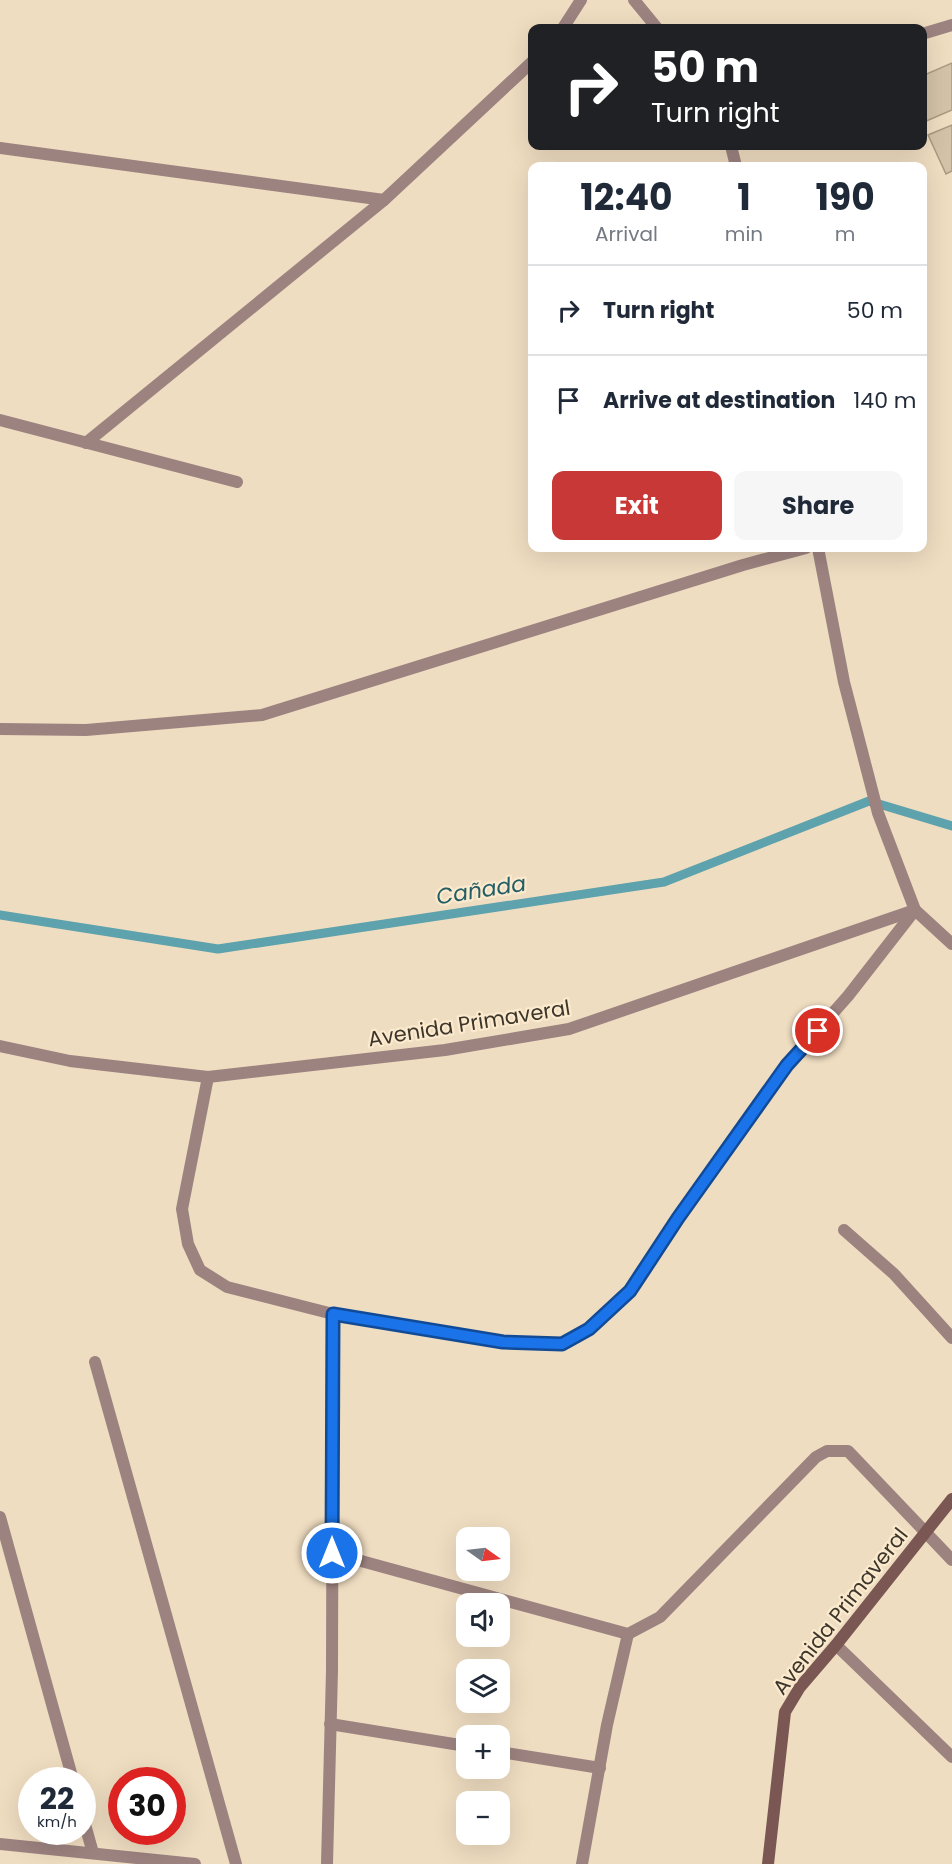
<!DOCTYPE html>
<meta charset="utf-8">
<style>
body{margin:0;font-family:Poppins,sans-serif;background:#f6f6f7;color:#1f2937;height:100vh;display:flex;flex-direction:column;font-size:22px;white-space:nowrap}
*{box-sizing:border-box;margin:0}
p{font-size:20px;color:#747a83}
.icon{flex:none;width:33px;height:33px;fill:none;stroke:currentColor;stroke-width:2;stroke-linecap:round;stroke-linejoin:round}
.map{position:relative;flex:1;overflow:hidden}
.sheet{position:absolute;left:528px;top:162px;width:399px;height:390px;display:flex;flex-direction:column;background:#fff;border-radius:12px;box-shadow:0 6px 24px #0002}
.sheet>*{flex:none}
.guide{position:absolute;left:528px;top:24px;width:399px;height:126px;border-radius:12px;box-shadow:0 6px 24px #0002;background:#202124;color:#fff;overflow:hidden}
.needle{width:39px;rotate:104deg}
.tools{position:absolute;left:456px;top:1527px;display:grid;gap:12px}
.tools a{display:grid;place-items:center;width:54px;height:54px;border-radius:12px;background:#fff;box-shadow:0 6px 24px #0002;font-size:30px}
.speed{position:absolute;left:18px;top:1767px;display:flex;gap:12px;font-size:30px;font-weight:700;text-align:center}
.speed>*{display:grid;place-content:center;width:78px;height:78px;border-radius:50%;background:#fff;box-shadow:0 6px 24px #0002;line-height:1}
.speed small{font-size:15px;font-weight:400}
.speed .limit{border:9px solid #d22;background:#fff;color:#111}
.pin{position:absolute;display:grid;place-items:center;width:51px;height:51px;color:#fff;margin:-26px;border:3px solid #fff;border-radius:50%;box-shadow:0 2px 6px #0007}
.me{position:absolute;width:66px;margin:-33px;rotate:0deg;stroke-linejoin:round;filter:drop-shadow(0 0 4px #0008)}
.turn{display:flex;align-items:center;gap:21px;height:126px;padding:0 24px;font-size:27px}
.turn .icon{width:78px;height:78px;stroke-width:2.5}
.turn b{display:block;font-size:42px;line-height:51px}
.eta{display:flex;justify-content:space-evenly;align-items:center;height:102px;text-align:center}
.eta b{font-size:36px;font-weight:700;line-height:42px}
.button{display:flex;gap:12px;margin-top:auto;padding:12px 24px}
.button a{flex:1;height:69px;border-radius:12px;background:#c73837;color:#fff;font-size:24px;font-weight:700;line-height:69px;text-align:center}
.button a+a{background:#f6f6f7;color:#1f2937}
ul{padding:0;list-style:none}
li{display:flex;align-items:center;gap:18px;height:90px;padding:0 24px;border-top:2px solid #e0e1e3}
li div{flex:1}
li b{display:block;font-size:22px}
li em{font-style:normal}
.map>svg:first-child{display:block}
</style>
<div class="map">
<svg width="952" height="1864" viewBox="0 0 952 1864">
<rect width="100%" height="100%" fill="#efddc1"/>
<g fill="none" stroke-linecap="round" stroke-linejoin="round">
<polyline stroke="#5da2ac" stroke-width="9" points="0,915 218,949 664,882 869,801 952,826"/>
</g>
<g fill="#d3c2a7" stroke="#aa997f" stroke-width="1.5">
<polygon points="952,63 952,110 924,122 922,117 922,76"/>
<polygon points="952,125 952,171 946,174 928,135"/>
</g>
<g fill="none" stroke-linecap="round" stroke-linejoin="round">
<g stroke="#9d8380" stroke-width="12">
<polyline points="634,0 657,28"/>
<polyline points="563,28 581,0"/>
<polyline points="922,34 952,25"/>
<polyline points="731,146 736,166"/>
<polyline points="0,148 384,200"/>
<polyline points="0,420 237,482"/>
<polyline points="86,443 384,200 532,62"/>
<polyline points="0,729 86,730 262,715 743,565 806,548"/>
<polyline points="0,1046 70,1061 208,1077 445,1050 569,1029 915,910 952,944"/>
<polyline points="208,1077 182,1209 188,1244 200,1270 227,1287 333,1314 503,1342 562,1344 589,1329 630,1291 678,1218 787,1065 848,996 915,910 878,813 844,682 818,548"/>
<polyline points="844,1230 894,1274 952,1338"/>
<polyline points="95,1362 236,1864"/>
<polyline points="0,1517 73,1780"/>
<polyline points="332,1553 628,1634 660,1617 816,1457 827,1451 848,1451 952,1560"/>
<polyline points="836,1645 952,1757"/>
<polyline points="330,1724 466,1746"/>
<polyline points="500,1752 600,1768"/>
<polyline points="82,1814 93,1853"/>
<polyline points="0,1844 195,1864"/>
<polyline points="327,1864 332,1671 333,1314"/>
<polyline points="582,1864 607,1725 628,1634"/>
</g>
<polyline stroke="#7b5753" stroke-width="12" points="768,1864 785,1712 800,1687 836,1645 952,1499"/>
</g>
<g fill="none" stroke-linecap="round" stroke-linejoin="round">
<g stroke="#114b97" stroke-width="15">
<polyline id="route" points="332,1553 333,1314 503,1342 562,1344 589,1329 630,1291 678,1218 787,1065 818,1031"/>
</g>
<use href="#route" stroke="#1a73e8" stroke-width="10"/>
</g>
<g text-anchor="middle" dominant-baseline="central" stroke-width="4.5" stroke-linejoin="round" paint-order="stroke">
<g font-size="21" fill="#3d362b" stroke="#fceace">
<text transform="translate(469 1023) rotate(-9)">Avenida Primaveral</text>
<text transform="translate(840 1611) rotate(-52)">Avenida Primaveral</text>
</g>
<g font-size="22" font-style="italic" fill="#235d65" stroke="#fceace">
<text transform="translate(481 890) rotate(-9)">Cañada</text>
</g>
</g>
</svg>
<div class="tools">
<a><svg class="needle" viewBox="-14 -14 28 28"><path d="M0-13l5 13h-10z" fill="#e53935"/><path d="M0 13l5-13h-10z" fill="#747a83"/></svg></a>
<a><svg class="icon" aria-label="sound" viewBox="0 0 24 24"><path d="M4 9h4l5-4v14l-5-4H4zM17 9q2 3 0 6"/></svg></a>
<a><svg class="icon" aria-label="layers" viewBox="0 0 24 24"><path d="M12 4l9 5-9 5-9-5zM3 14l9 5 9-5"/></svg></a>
<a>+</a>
<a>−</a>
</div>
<div class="speed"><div>22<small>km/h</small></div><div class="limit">30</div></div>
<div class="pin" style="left:818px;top:1031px;background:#d93025"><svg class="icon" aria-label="arrive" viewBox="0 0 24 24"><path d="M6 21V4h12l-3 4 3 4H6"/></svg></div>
<svg class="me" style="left:332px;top:1553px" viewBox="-20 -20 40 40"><circle r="17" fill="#1a73e8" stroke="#fff" stroke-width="3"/><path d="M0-11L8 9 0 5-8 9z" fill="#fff"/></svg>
<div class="guide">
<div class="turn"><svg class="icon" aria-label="right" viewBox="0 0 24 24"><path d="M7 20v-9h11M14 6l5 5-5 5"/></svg><div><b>50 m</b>Turn right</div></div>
</div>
<section class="sheet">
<div class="eta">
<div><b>12:40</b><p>Arrival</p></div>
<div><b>1</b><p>min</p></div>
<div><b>190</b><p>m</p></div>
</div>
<ul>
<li><svg class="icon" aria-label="right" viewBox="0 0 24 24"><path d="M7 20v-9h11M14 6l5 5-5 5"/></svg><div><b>Turn right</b></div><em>50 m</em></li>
<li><svg class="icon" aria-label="arrive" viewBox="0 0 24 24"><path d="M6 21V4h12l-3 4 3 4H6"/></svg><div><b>Arrive at destination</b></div><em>140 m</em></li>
</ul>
<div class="button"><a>Exit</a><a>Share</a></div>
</section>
</div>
